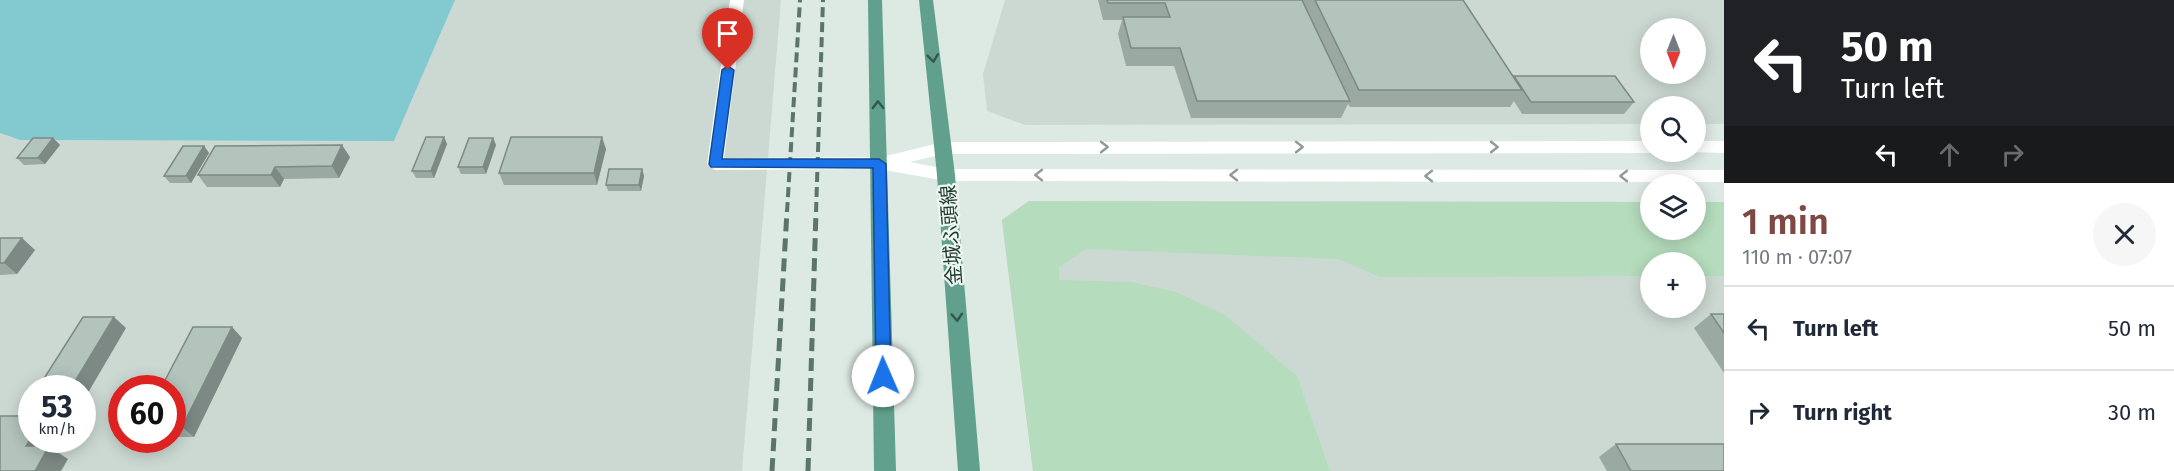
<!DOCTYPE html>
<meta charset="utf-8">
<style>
body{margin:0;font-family:"Fira Sans","Noto Sans JP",sans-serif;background:#f6f6f7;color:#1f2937;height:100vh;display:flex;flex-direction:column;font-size:22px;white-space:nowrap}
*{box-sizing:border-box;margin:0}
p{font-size:20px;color:#747a83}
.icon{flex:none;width:33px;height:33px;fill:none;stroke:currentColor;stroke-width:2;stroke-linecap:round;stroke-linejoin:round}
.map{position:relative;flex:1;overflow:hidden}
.sheet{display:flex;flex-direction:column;background:#fff;width:450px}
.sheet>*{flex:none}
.banner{background:#202124;color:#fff;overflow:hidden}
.needle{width:39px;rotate:180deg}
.tools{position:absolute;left:1640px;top:18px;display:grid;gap:12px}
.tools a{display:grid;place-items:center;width:66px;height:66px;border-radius:50%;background:#fff;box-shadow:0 3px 15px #0003;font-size:30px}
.speed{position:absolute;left:18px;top:375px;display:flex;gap:12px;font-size:30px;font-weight:700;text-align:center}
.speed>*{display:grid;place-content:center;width:78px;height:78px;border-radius:50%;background:#fff;box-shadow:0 3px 15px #0003;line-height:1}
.speed small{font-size:15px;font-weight:400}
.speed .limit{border:9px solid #d22;background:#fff;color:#111}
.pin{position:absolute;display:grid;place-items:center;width:51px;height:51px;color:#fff;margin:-62px -26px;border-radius:50% 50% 50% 0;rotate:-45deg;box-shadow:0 0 6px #0007}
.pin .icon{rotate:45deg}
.me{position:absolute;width:66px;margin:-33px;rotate:359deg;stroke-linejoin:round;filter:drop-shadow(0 0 4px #0008)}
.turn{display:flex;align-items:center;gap:21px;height:126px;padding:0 18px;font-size:27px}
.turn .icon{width:78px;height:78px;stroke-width:2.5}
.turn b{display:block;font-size:42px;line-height:51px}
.lanes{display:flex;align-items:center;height:57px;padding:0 18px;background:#0003;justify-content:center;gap:30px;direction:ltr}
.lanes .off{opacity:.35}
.round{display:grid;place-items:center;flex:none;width:63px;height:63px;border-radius:32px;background:#f6f6f7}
.summary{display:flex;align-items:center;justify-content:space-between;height:102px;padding:0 18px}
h1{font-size:36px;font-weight:600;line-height:45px;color:#7f4943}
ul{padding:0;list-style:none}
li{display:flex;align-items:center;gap:18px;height:84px;padding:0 18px;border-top:2px solid #e0e1e3}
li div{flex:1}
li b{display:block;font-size:22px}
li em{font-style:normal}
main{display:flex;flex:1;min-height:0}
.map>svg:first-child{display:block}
</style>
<main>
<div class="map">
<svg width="1724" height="471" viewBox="0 0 1724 471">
<rect width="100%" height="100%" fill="#dde9e3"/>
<g fill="#ccd9d2" fill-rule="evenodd">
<path d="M455 0H781L742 471H0V133L20 140 394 141ZM32 388H82V440H32ZM122 388H172V440H122Z"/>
<path d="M1005 0H1724V124H1695V106H1650V124L1025 125 987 111 983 74ZM1650 28H1695V74H1650Z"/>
<path d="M1029 201 1650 202V230H1695V202H1724V471H1033L1002 220ZM1650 262H1695V308H1650Z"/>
</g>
<polygon fill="#b5dcbd" points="1029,201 1650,202 1650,230 1695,230 1695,202 1724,202 1724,276 1695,276 1695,262 1650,262 1650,276 1380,277 1338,259 1086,249 1059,267 1059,280 1130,282 1176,292 1225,315 1297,376 1330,471 1033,471 1002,220"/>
<polygon fill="#83c9d0" points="0,0 455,0 394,141 20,140 0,133"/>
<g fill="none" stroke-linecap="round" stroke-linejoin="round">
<g fill="#fff" fill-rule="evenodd">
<polygon points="730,0 744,0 724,158 882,157 943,142 1650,141 1650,152 1655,152 1650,153 943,154 910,162 946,169 1724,170 1724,182 946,181 879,169 715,170 707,164"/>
<polygon points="1695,141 1724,141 1724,153 1690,152 1695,152"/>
</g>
<g fill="#61a08c" fill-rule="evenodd">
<polygon points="868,0 882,0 896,471 874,471"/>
<polygon points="919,0 933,0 955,175 980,471 958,471 937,175"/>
</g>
<g stroke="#59756c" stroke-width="4" stroke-dasharray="10 5" stroke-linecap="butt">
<polyline points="787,212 800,0"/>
<polyline points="816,212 823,0"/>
</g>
<g stroke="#59756c" stroke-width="5" stroke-dasharray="13 7" stroke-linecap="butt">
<polyline points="772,471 787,211"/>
<polyline points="808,471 816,211"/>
</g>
</g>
<g fill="#9aa9a2">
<polygon points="1098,0 1463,0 1514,77 1514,76 1634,102 1624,114 1522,114 1514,101 1510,107 1350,107 1348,104 1341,118 1191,118 1174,66 1126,66 1118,34 1122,20 1103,20"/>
<polygon points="444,137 447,144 434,178 416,178 412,171"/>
<polygon points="53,138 60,145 45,164 24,165 17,158"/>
<polygon points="493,138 496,145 486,174 461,174 458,167"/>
<polygon points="204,146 209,153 191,183 170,183 164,176"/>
<polygon points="606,149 597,185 504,185 499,173"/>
<polygon points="350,157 339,178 284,179 280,187 207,187 198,175"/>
<polygon points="642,169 644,176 641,191 608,191 606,185"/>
<polygon points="0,238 35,250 17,274 0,275"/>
<polygon points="1711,314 1724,314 1724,373 1694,328"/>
<polygon points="242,338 194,437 172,437 172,388"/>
<polygon points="1616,444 1724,471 1607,471 1599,457"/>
</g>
<g fill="#7d8984">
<polygon points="444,137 447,144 434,178 431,171"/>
<polygon points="602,137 606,149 597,185 594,173"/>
<polygon points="53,138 60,145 45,164 38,158"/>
<polygon points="493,138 496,145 486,174 483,167"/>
<polygon points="342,145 350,157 339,178 332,166"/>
<polygon points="204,146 209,153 191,183 186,176"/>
<polygon points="275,167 284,179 280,187 271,175"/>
<polygon points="642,169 644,176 641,191 639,185"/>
<polygon points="22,238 35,250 17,274 4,263"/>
<polygon points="114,317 126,328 82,403 82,388 71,388"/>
<polygon points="232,327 242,338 194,437 182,427"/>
<polygon points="32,437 32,440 56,440 51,448 68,459 61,471 35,471 26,446"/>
</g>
<g fill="#b3c4bc" stroke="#7d8984" stroke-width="1.5">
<polygon points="1107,0 1302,0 1350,101 1197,101 1180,48 1131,48 1123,17 1170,17 1165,3 1108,3"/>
<polygon points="1315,0 1463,0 1522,90 1359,90"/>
<polygon points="1514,76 1615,76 1634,102 1531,102"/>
<polygon points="426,137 444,137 431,171 412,171"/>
<polygon points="511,137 602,137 594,173 499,173"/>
<polygon points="33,138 53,138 38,158 17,158"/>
<polygon points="469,138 493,138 483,167 458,167"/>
<polygon points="342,145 332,166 275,167 271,175 198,175 215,146"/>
<polygon points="183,146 204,146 186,176 164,176"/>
<polygon points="609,169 642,169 639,185 606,185"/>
<polygon points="0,238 22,238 4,263 0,263"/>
<polygon points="1711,314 1724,314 1724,333"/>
<polygon points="83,317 114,317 71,388 38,388"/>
<polygon points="193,327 232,327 182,427 172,427 172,388 161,388"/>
<polygon points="32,399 32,408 26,408"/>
<polygon points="0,416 32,416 32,437 26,446 49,446 35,471 0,471"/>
<polygon points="1616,444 1724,444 1724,471 1631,471"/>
</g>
<defs><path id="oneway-chevron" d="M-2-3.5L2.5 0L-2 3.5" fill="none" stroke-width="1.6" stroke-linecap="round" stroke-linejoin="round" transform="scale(1.5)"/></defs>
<g stroke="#33584c">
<use href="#oneway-chevron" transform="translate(933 58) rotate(83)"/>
<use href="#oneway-chevron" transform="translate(878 105) rotate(-91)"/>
<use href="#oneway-chevron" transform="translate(957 317) rotate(86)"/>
</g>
<g stroke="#8f9c98">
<use href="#oneway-chevron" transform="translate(1104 147)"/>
<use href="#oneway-chevron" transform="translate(1299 147)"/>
<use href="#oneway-chevron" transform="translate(1494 147)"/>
<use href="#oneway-chevron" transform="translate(1039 175) rotate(-180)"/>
<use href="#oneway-chevron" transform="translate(1234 175) rotate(-180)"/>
<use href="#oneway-chevron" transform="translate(1429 176) rotate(-180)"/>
<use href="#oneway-chevron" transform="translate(1624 176) rotate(-180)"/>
</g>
<polygon fill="#1a73e8" stroke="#114b97" stroke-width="1.5" points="728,66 734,70 722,159 879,159 886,164 891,376 889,381 883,383 876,376 873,168 711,167 709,164 722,70"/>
<g text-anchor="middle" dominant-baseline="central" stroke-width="4.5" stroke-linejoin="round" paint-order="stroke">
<g font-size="20" fill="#1f3930" stroke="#edf6f1">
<text transform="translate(951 235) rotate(-94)">金城ふ頭線</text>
</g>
</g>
</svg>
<div class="tools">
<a><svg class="needle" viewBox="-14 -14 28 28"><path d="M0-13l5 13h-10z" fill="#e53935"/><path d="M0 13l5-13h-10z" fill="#747a83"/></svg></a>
<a><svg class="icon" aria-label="search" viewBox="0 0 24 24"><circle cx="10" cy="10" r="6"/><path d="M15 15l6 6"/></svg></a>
<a><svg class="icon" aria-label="layers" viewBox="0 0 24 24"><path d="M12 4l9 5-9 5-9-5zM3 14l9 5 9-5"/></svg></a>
<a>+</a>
</div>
<div class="speed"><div>53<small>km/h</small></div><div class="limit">60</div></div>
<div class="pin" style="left:728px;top:70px;background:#d93025"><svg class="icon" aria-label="arrive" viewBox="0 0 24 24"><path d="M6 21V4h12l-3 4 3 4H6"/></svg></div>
<svg class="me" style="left:883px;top:376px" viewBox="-20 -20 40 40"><circle r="19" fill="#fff"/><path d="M0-13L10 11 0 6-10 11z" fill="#1a73e8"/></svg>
</div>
<section class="sheet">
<div class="banner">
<div class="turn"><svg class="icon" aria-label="left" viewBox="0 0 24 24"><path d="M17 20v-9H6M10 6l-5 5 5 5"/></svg><div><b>50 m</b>Turn left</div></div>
<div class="lanes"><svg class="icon" aria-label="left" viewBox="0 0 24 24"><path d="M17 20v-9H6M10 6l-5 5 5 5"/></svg><svg class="icon off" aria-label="ahead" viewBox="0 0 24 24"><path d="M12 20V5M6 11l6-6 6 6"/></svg><svg class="icon off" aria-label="right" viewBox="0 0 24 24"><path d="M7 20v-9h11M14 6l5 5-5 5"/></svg></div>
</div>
<div class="summary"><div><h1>1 min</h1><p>110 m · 07:07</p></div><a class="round"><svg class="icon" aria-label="close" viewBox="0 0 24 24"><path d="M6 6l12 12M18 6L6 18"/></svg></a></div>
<ul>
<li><svg class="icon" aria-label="left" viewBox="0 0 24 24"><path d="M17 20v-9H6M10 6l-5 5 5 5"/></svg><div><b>Turn left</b></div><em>50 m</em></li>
<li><svg class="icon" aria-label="right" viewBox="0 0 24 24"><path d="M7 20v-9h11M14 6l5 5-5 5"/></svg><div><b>Turn right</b></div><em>30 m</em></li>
</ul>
</section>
</main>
